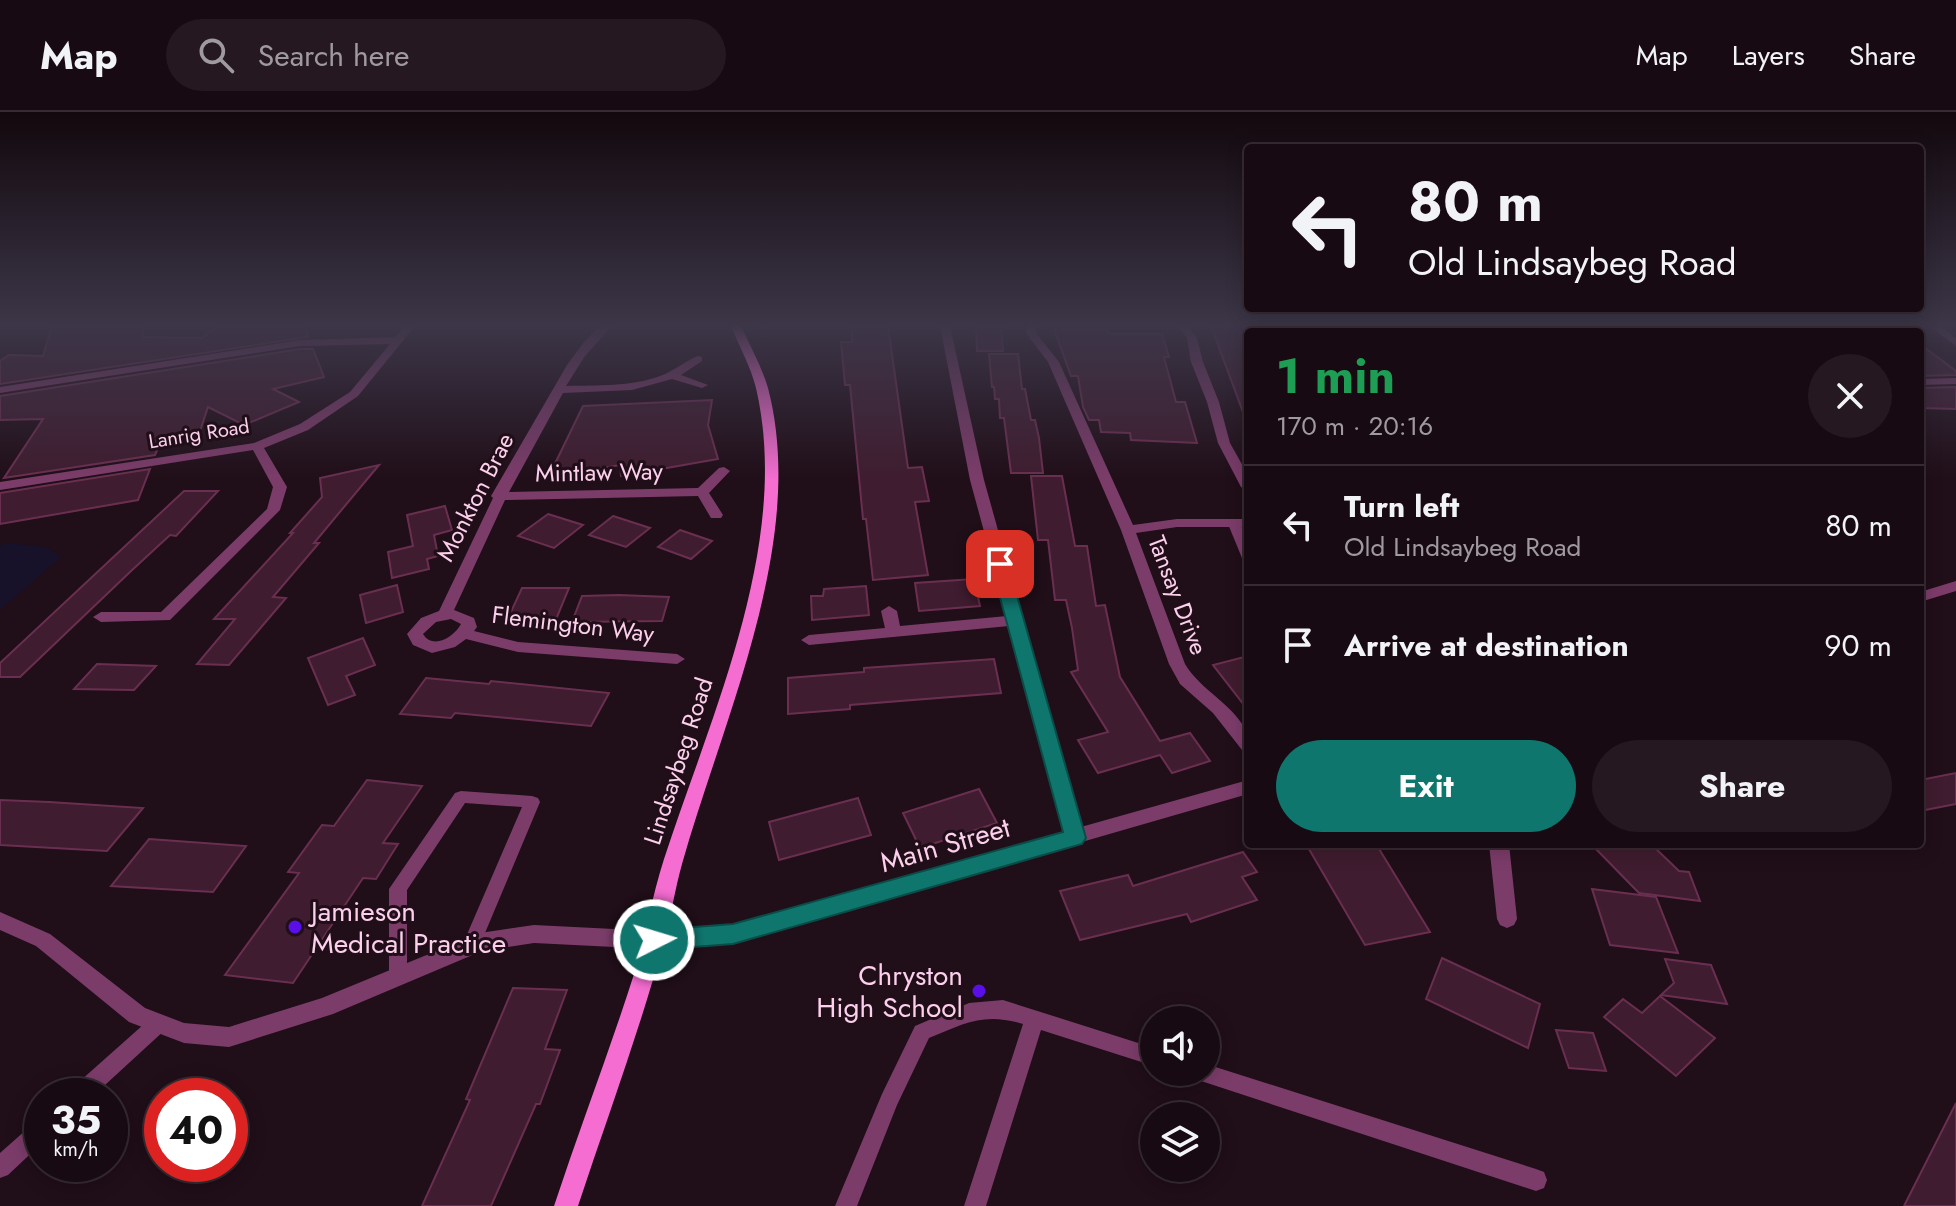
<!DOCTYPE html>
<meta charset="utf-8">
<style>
body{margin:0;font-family:Jost,sans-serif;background:#251820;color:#f1f3f6;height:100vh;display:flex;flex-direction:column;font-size:30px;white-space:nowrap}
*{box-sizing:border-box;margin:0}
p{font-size:26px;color:#9f9a9f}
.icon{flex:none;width:44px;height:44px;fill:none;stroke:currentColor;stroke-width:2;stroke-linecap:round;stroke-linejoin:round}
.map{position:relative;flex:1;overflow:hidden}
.sheet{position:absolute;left:1244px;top:216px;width:680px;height:520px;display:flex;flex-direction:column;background:#180a12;border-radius:8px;box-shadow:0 4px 20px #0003,0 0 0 2px #362b32}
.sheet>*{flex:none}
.guide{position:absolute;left:1244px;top:32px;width:680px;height:168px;border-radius:8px;box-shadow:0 4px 20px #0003,0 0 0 2px #362b32;background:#180a12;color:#f1f3f6;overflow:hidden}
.buttons{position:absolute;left:1140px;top:894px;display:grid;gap:16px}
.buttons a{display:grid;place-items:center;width:80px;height:80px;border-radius:50%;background:#180a12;box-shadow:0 4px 20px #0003,0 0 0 2px #362b32;font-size:40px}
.speed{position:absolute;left:24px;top:966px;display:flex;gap:16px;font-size:40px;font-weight:700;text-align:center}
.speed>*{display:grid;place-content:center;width:104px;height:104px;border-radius:50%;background:#180a12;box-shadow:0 4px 20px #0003,0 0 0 2px #362b32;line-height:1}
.speed small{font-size:20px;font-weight:400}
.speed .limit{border:12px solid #d22;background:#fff;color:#111}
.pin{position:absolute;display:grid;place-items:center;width:68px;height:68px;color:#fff;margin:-34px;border-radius:16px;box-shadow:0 4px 12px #0006}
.me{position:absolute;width:88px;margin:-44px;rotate:85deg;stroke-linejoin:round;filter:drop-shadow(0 0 6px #0008)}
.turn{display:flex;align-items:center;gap:28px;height:168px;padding:0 32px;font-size:36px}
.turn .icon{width:104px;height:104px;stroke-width:2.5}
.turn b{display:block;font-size:56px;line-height:68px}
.round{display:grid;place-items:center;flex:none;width:84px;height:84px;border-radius:42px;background:#251820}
.overview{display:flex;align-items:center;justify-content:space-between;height:136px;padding:0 32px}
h1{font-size:48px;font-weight:700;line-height:60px;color:#1e9e55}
.button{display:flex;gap:16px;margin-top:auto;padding:16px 32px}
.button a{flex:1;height:92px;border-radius:48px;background:#0f766e;color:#fff;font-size:32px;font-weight:700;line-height:92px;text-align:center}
.button a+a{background:#251820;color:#f1f3f6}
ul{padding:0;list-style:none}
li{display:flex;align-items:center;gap:24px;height:120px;padding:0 32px;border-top:2px solid #362b32}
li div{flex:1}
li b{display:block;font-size:30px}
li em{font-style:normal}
header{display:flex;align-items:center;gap:48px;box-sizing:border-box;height:112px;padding:0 40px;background:#180a12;border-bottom:2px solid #362b32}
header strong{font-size:38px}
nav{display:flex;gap:44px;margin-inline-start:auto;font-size:28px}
.search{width:560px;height:72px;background:#251820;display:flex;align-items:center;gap:20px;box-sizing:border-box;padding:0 28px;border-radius:44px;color:#9f9a9f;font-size:30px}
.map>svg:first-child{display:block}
</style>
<header>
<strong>Map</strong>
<div class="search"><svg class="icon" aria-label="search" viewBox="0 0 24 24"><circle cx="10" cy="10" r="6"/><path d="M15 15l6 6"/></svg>Search here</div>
<nav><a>Map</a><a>Layers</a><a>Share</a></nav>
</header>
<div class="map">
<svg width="1956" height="1094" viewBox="0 0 1956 1094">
<rect width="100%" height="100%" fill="#200e18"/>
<polygon fill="#171229" points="8,431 47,435 61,445 0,498 0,433"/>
<g fill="#3f1c2f" stroke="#6a2f50" stroke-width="2">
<polygon points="52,214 142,214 143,225 202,226 217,214 304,214 308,225 0,272 0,249 9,243 43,244"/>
<polygon points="852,214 888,214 908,356 922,355 929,389 915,390 928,463 873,468 866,407 863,407 850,273 845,273 841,230 852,230"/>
<polygon points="976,214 1001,214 1003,239 977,239"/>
<polygon points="1211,214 1248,214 1248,307 1246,308"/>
<polygon points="1054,217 1108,217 1109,222 1162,222 1169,245 1164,245 1176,290 1185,290 1197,331 1131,328 1130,321 1101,320 1099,308 1089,308 1083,295 1078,264 1071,264"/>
<polygon points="1920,232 1956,259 1956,263 1920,264"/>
<polygon points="300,237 313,237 324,265 273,277 299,290 244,313 208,295 198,325 160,331 155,343 4,366 43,307 0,308 0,284"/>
<polygon points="989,242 1018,242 1022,277 1025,277 1031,308 1035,308 1039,326 1043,361 1011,361 1004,306 1000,306 999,287 995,287 994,275 992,275"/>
<polygon points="1956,275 1956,297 1920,296 1920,276"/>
<polygon points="712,288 708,313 718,347 621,364 620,353 548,366 583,294"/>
<polygon points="379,353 314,431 319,431 273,485 286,486 229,553 197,552 235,507 214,507 293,421 290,421 322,385 320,366"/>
<polygon points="150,357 138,388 0,412 0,381"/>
<polygon points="1031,364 1062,364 1075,434 1087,434 1096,494 1105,493 1120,565 1160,629 1190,621 1210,649 1172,661 1160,643 1098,661 1078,628 1108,620 1071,560 1078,558 1072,516 1066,488 1055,488 1048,428 1038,428"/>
<polygon points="184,379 218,379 176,424 170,423 130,460 20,565 0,565 0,551"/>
<polygon points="445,394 452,418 434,423 438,444 427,447 429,457 392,466 388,440 413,434 407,403"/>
<polygon points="548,402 583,413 554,436 518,424"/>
<polygon points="613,404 650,416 626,435 589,423"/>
<polygon points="680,418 712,429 691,447 658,435"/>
<polygon points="974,467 980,494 919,499 915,471"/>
<polygon points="397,473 403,500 366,511 360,483"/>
<polygon points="866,474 869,503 812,508 811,484 823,484 824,477"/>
<polygon points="522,476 569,476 557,505 508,506"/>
<polygon points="619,483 669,485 662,509 572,510 582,484"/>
<polygon points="363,526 375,553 346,564 355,583 328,593 308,546"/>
<polygon points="1248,544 1248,598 1213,553"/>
<polygon points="994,547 1001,581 850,593 850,597 788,602 788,566 864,560 864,556"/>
<polygon points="97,552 156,554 134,578 74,577"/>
<polygon points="426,566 489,572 491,569 609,581 591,614 455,601 451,606 400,602"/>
<polygon points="1956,661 1956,692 1920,699 1920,668"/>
<polygon points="367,668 422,674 383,731 398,732 376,767 363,766 293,871 225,863 299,761 288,760 322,713 334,714"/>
<polygon points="979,677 997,711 920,736 903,701"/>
<polygon points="858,686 871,723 779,748 769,710"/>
<polygon points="0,688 49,690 143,696 107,739 0,733"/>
<polygon points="149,727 246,734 213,780 111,774"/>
<polygon points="1306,732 1376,732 1430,820 1365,833"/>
<polygon points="1591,732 1651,732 1679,759 1689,760 1700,789 1639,781"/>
<polygon points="1243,740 1257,760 1242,765 1257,788 1191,810 1187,802 1080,828 1060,779 1128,763 1133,774"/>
<polygon points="1592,777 1656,785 1678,841 1610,833"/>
<polygon points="1442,846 1540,892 1528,936 1426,887"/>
<polygon points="1665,847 1711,853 1727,892 1661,883 1674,871"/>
<polygon points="513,876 567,878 545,937 560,938 540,992 536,992 491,1094 422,1094 470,988 466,987"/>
<polygon points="1660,884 1715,926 1676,964 1604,905 1623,887 1642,901"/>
<polygon points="1556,918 1593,921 1606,959 1569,956"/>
<polygon points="1956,991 1956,1094 1904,1094"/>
</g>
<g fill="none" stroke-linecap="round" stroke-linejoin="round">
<g fill="#7c3c6a" fill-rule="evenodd">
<path d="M1234 408C1248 416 1248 435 1248 450L1242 446 1228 412Z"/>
<polygon points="461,679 532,684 538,686 540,690 477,840 471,842 465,840 462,834 522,695 465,691 407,778 407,865 405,871 398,873 391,871 389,865 389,777 455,681"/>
<path d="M1003 888 1154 936V954L1041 918 986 1094H964L1023 912C984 900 965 911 929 926L897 993 857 1094H835L882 982 915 914 969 891Z"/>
<polygon points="159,902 166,905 169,911 166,917 93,984 68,984 71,977 152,905"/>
<polygon points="1206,952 1536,1057 1544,1060 1547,1068 1544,1076 1536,1079 1195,967 1192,960 1206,960"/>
<polygon points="42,1007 42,1031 8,1063 0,1066 0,1041 35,1010"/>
</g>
<g fill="#7c3c6a" fill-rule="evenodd">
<polygon points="404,214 415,214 358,284 308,318 264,336 287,375 280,398 170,508 101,510 93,505 101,500 161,500 267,397 273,375 253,338 0,378 0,370 254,331 300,312 350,280 390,232 300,234 0,281 0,275 300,228 395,225"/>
<path d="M600 214H612L585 244 566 274C597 273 630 275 660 264 674 259 685 249 698 244L702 245V249L681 263 708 273 702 276 672 267 632 278 563 281 509 380 698 376 719 356 724 355 730 359 709 381 723 403 721 406H711L698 384 505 388 454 498 474 506 477 515 474 519 518 530 677 542 685 547 677 552 518 540 466 527 455 535 432 541 413 533 407 522 421 506 439 499 493 386 491 384 567 253 584 230ZM451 507 461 512C454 525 433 538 423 522L436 510Z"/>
<polygon points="940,214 950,214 984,368 1084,726 1082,731 1075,733 1068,731 1066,726 1009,514 809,533 801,528 809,523 885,516 881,499 889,494 897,499 900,514 1007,504 970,368"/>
<path d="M1027 214H1037L1036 221 1059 250 1133 413 1177 407H1248V415H1177L1136 421 1185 552C1200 578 1235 593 1247 621 1249 626 1248 635 1248 640L1242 638 1213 601 1180 572 1169 552 1121 418 1048 250 1026 221Z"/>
<polygon points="1178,214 1189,214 1197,226 1203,250 1219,290 1230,331 1248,363 1248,379 1241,375 1218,331 1207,290 1191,250 1187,226"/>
<polygon points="1347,214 1358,214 1361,220 1351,220"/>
<polygon points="1675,214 1686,214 1690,220 1679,220"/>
<polygon points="1929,214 1941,214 1956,226 1956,234"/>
<polygon points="1956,266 1956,272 1920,273 1920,267"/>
<polygon points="1489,732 1509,732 1517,807 1514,813 1507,816 1500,813 1497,807"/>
<polygon points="0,800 50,822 145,896 184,911 229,915 322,886 480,821 534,813 654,819 661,822 664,828 661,834 654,837 534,831 482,839 333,902 229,935 184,931 129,910 36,834 0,818"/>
</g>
<g fill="#7c3c6a" fill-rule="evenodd">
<polygon points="1956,469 1956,479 1920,490 1920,480"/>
<polygon points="1248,668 1248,682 733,831 654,837 647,834 644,828 647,822 654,819 733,813"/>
</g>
<path fill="#f56dd1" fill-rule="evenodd" d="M731 214H741C750 234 762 255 768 276 808 429 723 606 682 752 675 777 671 804 664 829 640 918 607 1006 578 1094H554C580 1015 610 938 635 859 646 822 652 784 664 747 711 603 792 430 756 276 751 255 739 234 731 214Z"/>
</g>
<linearGradient id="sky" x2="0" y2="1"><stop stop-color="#12080d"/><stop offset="0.58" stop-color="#3c3648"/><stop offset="1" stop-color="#3c3648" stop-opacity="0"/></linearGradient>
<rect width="1956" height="368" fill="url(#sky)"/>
<polygon fill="#0f766e" stroke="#0a4d48" stroke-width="2" points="1000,447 1008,452 1086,726 1082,732 733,832 654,838 646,835 642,828 646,821 654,818 733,812 1063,720 991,452"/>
<g fill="#5a0fe9" stroke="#200e18" stroke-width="3">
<circle cx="295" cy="815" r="8"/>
<circle cx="979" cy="879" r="8"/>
</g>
<g text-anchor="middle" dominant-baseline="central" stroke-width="6" stroke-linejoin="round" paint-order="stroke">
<g font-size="20" fill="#fcd0ec" stroke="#200e18">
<text transform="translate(199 322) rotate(-9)">Lanrig Road</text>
</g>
<g font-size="24" fill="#fcd0ec" stroke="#200e18">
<text transform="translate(599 360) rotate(-1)">Mintlaw Way</text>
<text transform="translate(475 385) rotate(-63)">Monkton Brae</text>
<text transform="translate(1178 483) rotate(69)">Tansay Drive</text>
<text transform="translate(573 512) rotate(7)">Flemington Way</text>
<text transform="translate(678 649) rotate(-72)">Lindsaybeg Road</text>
</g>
<g font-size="28" fill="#fcd0ec" stroke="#200e18">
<text transform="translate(945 733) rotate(-16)">Main Street</text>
</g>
<g font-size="28" fill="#fcd0ec" stroke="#200e18" text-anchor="start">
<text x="311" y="799">Jamieson<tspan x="311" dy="32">Medical Practice</tspan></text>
<text x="963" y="863" text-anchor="end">Chryston<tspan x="963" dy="32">High School</tspan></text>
</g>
</g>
</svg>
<div class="buttons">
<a><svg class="icon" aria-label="sound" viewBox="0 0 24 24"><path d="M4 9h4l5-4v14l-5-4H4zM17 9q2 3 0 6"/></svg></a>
<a><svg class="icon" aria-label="layers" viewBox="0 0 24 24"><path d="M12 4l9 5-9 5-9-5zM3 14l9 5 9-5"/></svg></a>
</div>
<div class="speed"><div>35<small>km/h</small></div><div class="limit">40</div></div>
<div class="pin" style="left:1000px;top:452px;background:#d93025"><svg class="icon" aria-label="arrive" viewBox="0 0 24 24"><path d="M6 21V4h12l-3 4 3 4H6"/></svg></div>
<svg class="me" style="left:654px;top:828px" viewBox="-20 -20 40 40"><circle r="17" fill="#0f766e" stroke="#fff" stroke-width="3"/><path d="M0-11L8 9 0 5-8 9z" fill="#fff"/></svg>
<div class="guide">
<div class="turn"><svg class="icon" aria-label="left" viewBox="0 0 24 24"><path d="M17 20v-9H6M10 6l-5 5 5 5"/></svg><div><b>80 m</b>Old Lindsaybeg Road</div></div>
</div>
<section class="sheet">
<div class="overview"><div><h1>1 min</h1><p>170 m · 20:16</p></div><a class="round"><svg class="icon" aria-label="close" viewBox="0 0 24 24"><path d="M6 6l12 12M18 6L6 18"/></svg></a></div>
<ul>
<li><svg class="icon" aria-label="left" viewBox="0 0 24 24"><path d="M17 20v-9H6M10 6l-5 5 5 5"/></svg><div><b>Turn left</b><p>Old Lindsaybeg Road</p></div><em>80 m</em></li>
<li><svg class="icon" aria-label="arrive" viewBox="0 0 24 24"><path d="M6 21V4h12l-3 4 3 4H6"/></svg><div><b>Arrive at destination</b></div><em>90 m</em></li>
</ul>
<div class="button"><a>Exit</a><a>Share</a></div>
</section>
</div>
